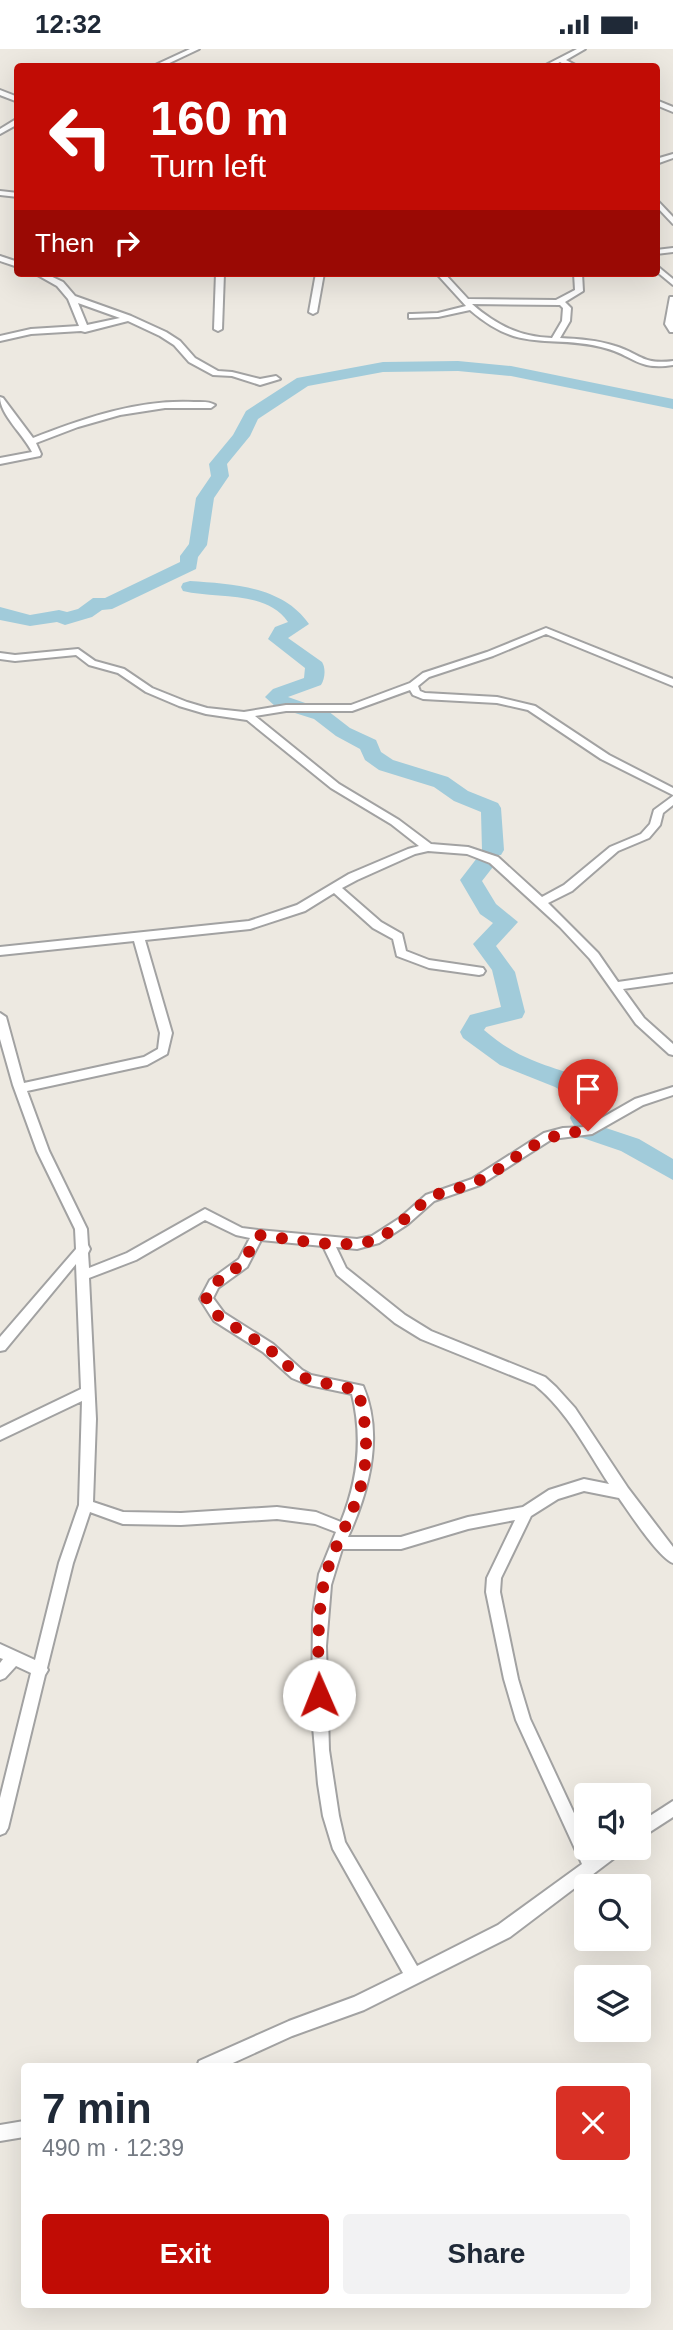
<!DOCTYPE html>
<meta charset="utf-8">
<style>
body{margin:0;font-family:Arial,sans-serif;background:#f2f2f3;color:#1f2937;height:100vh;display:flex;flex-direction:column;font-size:26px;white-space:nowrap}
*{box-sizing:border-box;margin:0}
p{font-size:23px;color:#747a83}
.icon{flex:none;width:38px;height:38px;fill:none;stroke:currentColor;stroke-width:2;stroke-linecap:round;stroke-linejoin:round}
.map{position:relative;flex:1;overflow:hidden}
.sheet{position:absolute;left:21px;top:2014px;width:630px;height:245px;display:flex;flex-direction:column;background:#fff;border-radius:7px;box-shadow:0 7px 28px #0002}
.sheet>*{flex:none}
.banner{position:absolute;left:14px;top:14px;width:646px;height:214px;border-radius:7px;box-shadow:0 7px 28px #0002;background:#c10c05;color:#fff;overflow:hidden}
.buttons{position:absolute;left:574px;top:1734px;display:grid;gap:14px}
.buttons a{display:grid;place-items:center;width:77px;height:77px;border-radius:7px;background:#fff;box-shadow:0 7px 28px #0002;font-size:35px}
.pin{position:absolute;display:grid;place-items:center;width:60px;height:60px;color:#fff;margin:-72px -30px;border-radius:50% 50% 50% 0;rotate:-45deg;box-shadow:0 0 7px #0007}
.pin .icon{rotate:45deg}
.me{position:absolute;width:77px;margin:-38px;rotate:359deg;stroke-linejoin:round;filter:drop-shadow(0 0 5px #0008)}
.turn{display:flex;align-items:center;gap:24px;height:147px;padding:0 21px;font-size:32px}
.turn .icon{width:91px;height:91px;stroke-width:2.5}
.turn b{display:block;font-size:49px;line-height:60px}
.then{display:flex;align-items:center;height:66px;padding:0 21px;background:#0003;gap:14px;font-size:26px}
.round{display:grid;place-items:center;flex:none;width:74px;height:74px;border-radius:7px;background:#f2f2f3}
.summary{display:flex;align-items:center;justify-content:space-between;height:119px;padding:0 21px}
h1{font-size:42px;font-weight:600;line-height:52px}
.primary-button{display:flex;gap:14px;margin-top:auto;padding:14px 21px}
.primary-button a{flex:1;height:80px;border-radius:7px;background:#c10c05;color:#fff;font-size:28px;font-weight:600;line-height:80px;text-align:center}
.primary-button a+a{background:#f2f2f3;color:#1f2937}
.status{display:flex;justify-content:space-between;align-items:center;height:49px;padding:0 35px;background:#fff;direction:ltr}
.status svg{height:19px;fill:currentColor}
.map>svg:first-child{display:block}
</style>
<div class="status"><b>12:32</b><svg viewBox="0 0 49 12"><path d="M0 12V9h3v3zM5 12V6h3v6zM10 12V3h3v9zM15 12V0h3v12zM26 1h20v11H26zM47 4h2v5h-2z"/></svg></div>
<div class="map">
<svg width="673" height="2281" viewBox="0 0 673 2281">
<rect width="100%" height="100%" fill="#ede9e1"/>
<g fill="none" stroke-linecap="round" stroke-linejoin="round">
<g fill="#a1cbda" fill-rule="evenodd">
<polygon points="458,312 511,317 673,350 673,360 511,327 458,322 383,323 308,337 258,370 250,387 227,415 229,427 214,449 207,496 198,508 196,520 112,560 102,561 92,568 65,576 57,573 30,577 0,571 0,558 30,566 59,561 67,563 78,560 93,549 105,549 180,513 180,507 189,495 196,449 211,427 209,415 233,386 246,362 297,329 383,313"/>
<path d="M190 532C233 535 283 537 309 575L288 589 322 613C326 619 325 630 321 636L288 648 328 662 350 679 376 691 381 703 393 711 448 728 468 742 498 754 501 759 504 801 501 806H485L482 801 481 763 454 752 434 738 379 721 365 711 360 700 336 687 314 670 276 658 265 648 273 640 304 629 305 619 268 590 275 578 288 573C266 541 216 550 183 542L181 538 183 534Z"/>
<path d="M485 807 493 809 496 814 482 832 496 855 518 873 496 897 515 923 525 963 522 969 486 978 484 981C498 993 514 1004 532 1011 554 1021 587 1025 600 1048L594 1061 597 1076 639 1090 673 1110V1131L621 1102 580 1088 570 1069 575 1050 555 1038 500 1016 463 989 460 983 470 966 501 958 492 921 473 895 493 874 480 865 460 831 477 809Z"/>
</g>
<g stroke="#a2a2a2" stroke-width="4">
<g id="street">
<polygon points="190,0 199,0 161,18 151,18"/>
<polygon points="577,0 585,0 566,11 579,18 569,18 560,13 551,18 542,18"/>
<polygon points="0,41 18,48 18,53 0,46"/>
<polygon points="656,51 673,58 673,63 656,56"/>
<polygon points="18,69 18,75 0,85 0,80"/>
<polygon points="673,105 673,109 656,115 656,110"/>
<polygon points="0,142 18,144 18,148 0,146"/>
<polygon points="656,150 673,168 673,175 656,157"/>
<polygon points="673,199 673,203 656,205 656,201"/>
<polygon points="0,207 18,213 18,218 0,212"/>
<polygon points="656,216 673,230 673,236 656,222"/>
<path d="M34 224H44L63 233 75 247 131 267 166 283 180 292 195 309 218 322 232 323 260 330 276 327 280 330 260 336 232 327 213 326 189 313 174 296 160 287 128 272 85 283 81 282 31 285 0 292V287L31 280 79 277 68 250 57 237ZM78 254 120 269 87 276Z"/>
<polygon points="216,224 224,224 222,280 218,282 214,280"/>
<polygon points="316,224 324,224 317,263 313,265 309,263"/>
<path d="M436 224H444L468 250 556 251 575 241 574 224H582L583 242 565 253 571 259 570 272 560 289C579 290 597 291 615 297 641 305 642 316 673 312V316C636 322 633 305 601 298 545 285 521 305 470 261L438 268 409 269V265H412L438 264 466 257ZM472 255 560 256 563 259 562 272 552 289C520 288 496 276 472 255Z"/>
<polygon points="670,248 673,248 673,283 670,283 665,275"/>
<path d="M0 348 3 349 33 389C84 369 139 350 194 353 202 353 209 352 215 356L211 359H165L120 366 78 378 36 394 41 405 40 407 0 415V409L32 403C24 386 0 366 0 348Z"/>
<path d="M546 579 673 630V637L546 585 493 607 429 628 418 637 420 642 425 644 497 648 535 657 609 706 673 739V746L601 710 528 661 497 654 423 650 413 646 410 641 352 662H286L255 667 339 735 399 771 431 795 468 798 498 808 542 848 564 836 610 798 641 785 650 775 654 761 673 747V756L663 764 660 776 649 789 618 802 572 842 548 854 598 904 618 933 673 925V933L623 940 644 969 673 995V1006L669 1005 636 975 590 910 560 878 490 814 467 805 428 802 415 805 357 831 342 839 381 873 402 885 406 902 429 911 483 919 485 922 483 925 479 926 429 919 397 907 393 890 373 879 334 844 305 862 250 880 145 891 172 984 167 1005 147 1016 27 1042 49 1102 87 1180 88 1196 90 1200 88 1204 89 1219 127 1204 205 1160 242 1179 258 1181 357 1190 372 1187 400 1169 426 1146 472 1130 544 1084 563 1079 586 1078 635 1050 673 1038V1046L643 1056 592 1085 552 1090 480 1136 434 1152 408 1175 379 1194 357 1200 336 1198 346 1219 405 1266 431 1282 545 1328 556 1338 575 1359 628 1439 673 1498V1514C658 1508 629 1463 619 1449L584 1442 558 1450 531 1467 501 1529 500 1543 518 1630 530 1670 586 1790V1799H591L594 1806 603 1799H624L621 1804 510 1888 364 1961 292 1987 224 2018H197L199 2012 289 1972 354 1948 403 1924 333 1800 323 1767 318 1735 312 1666 313 1565 319 1525 336 1483 315 1475 277 1470 181 1476 123 1475 90 1463 73 1514 47 1619 48 1621 45 1626 8 1779 5 1784 0 1786V1749L31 1624 16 1617 5 1629 0 1631V1614L3 1610 0 1609V1595L35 1611 59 1514 79 1456 82 1352 0 1391V1379L81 1340 76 1215 5 1301 0 1302V1288L76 1200 75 1180 37 1102 13 1036 0 990V964L6 968 24 1034 144 1008 158 1000 160 984 134 892 0 906V898L249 872 297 856 349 825 408 800 419 797 391 775 331 739 247 671 206 665 179 657 146 643 118 624 89 616 76 606 15 612 0 610V604L15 606 78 600 95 612 124 620 152 639 187 653 207 659 244 663 286 656H351L410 634 423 624 487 603ZM205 1171 236 1186 250 1189 239 1210 210 1231 200 1250 214 1272 263 1303 292 1329 309 1336 352 1345C363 1390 358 1431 341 1473L316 1463 277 1458 181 1464 123 1463 93 1453 96 1370 89 1229 136 1211ZM261 1191 323 1197 337 1226 395 1274 421 1290 535 1336C568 1363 586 1400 609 1435L584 1430 549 1441 523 1458 468 1468 401 1488H348C369 1442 384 1386 363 1337L311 1326 302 1321 273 1295 224 1264 213 1249 218 1239 247 1218ZM515 1471 487 1529 486 1543 504 1630 516 1671 582 1815 498 1876 417 1917 345 1793 339 1767 329 1701 326 1597 331 1536 342 1500H401L468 1480Z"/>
<polygon points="673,1752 673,1768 639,1790 639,1774"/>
<polygon points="24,2072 24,2088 0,2092 0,2076"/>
</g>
</g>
<use href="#street" fill="#fff" fill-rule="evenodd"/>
</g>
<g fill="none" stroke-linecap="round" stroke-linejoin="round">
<path stroke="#c10c05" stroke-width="12" stroke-dasharray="0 21.6" d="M319 1646C318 1609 317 1569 324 1533 331 1504 346 1479 356 1452 370 1415 368 1379 358 1341L309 1331 297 1325 268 1299 219 1268 206 1250 214 1235 243 1214 258 1186C291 1190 338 1200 371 1192 395 1185 411 1160 432 1148 446 1140 463 1140 478 1132 522 1109 534 1084 588 1082"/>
</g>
</svg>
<div class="buttons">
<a><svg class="icon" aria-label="sound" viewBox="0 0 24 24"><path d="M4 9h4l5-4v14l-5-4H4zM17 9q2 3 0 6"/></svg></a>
<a><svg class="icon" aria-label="search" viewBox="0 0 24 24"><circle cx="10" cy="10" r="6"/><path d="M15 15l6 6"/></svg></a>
<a><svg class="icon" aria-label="layers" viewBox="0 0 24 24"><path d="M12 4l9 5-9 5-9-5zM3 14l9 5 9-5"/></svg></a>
</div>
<div class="pin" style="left:588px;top:1082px;background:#d93025"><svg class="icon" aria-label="arrive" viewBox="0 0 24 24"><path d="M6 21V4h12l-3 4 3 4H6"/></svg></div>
<svg class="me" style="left:319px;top:1646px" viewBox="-20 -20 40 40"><circle r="19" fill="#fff"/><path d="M0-13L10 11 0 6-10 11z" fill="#c10c05"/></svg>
<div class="banner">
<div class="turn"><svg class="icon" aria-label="left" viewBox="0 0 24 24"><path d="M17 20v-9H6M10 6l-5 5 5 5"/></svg><div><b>160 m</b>Turn left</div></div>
<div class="then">Then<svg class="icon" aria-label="right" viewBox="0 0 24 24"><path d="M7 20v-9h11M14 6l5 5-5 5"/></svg></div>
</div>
<section class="sheet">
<div class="summary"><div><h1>7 min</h1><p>490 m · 12:39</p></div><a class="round" style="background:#d93025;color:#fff"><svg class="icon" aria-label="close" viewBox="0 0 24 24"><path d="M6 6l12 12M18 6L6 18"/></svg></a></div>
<div class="primary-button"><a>Exit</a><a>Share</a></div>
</section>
</div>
